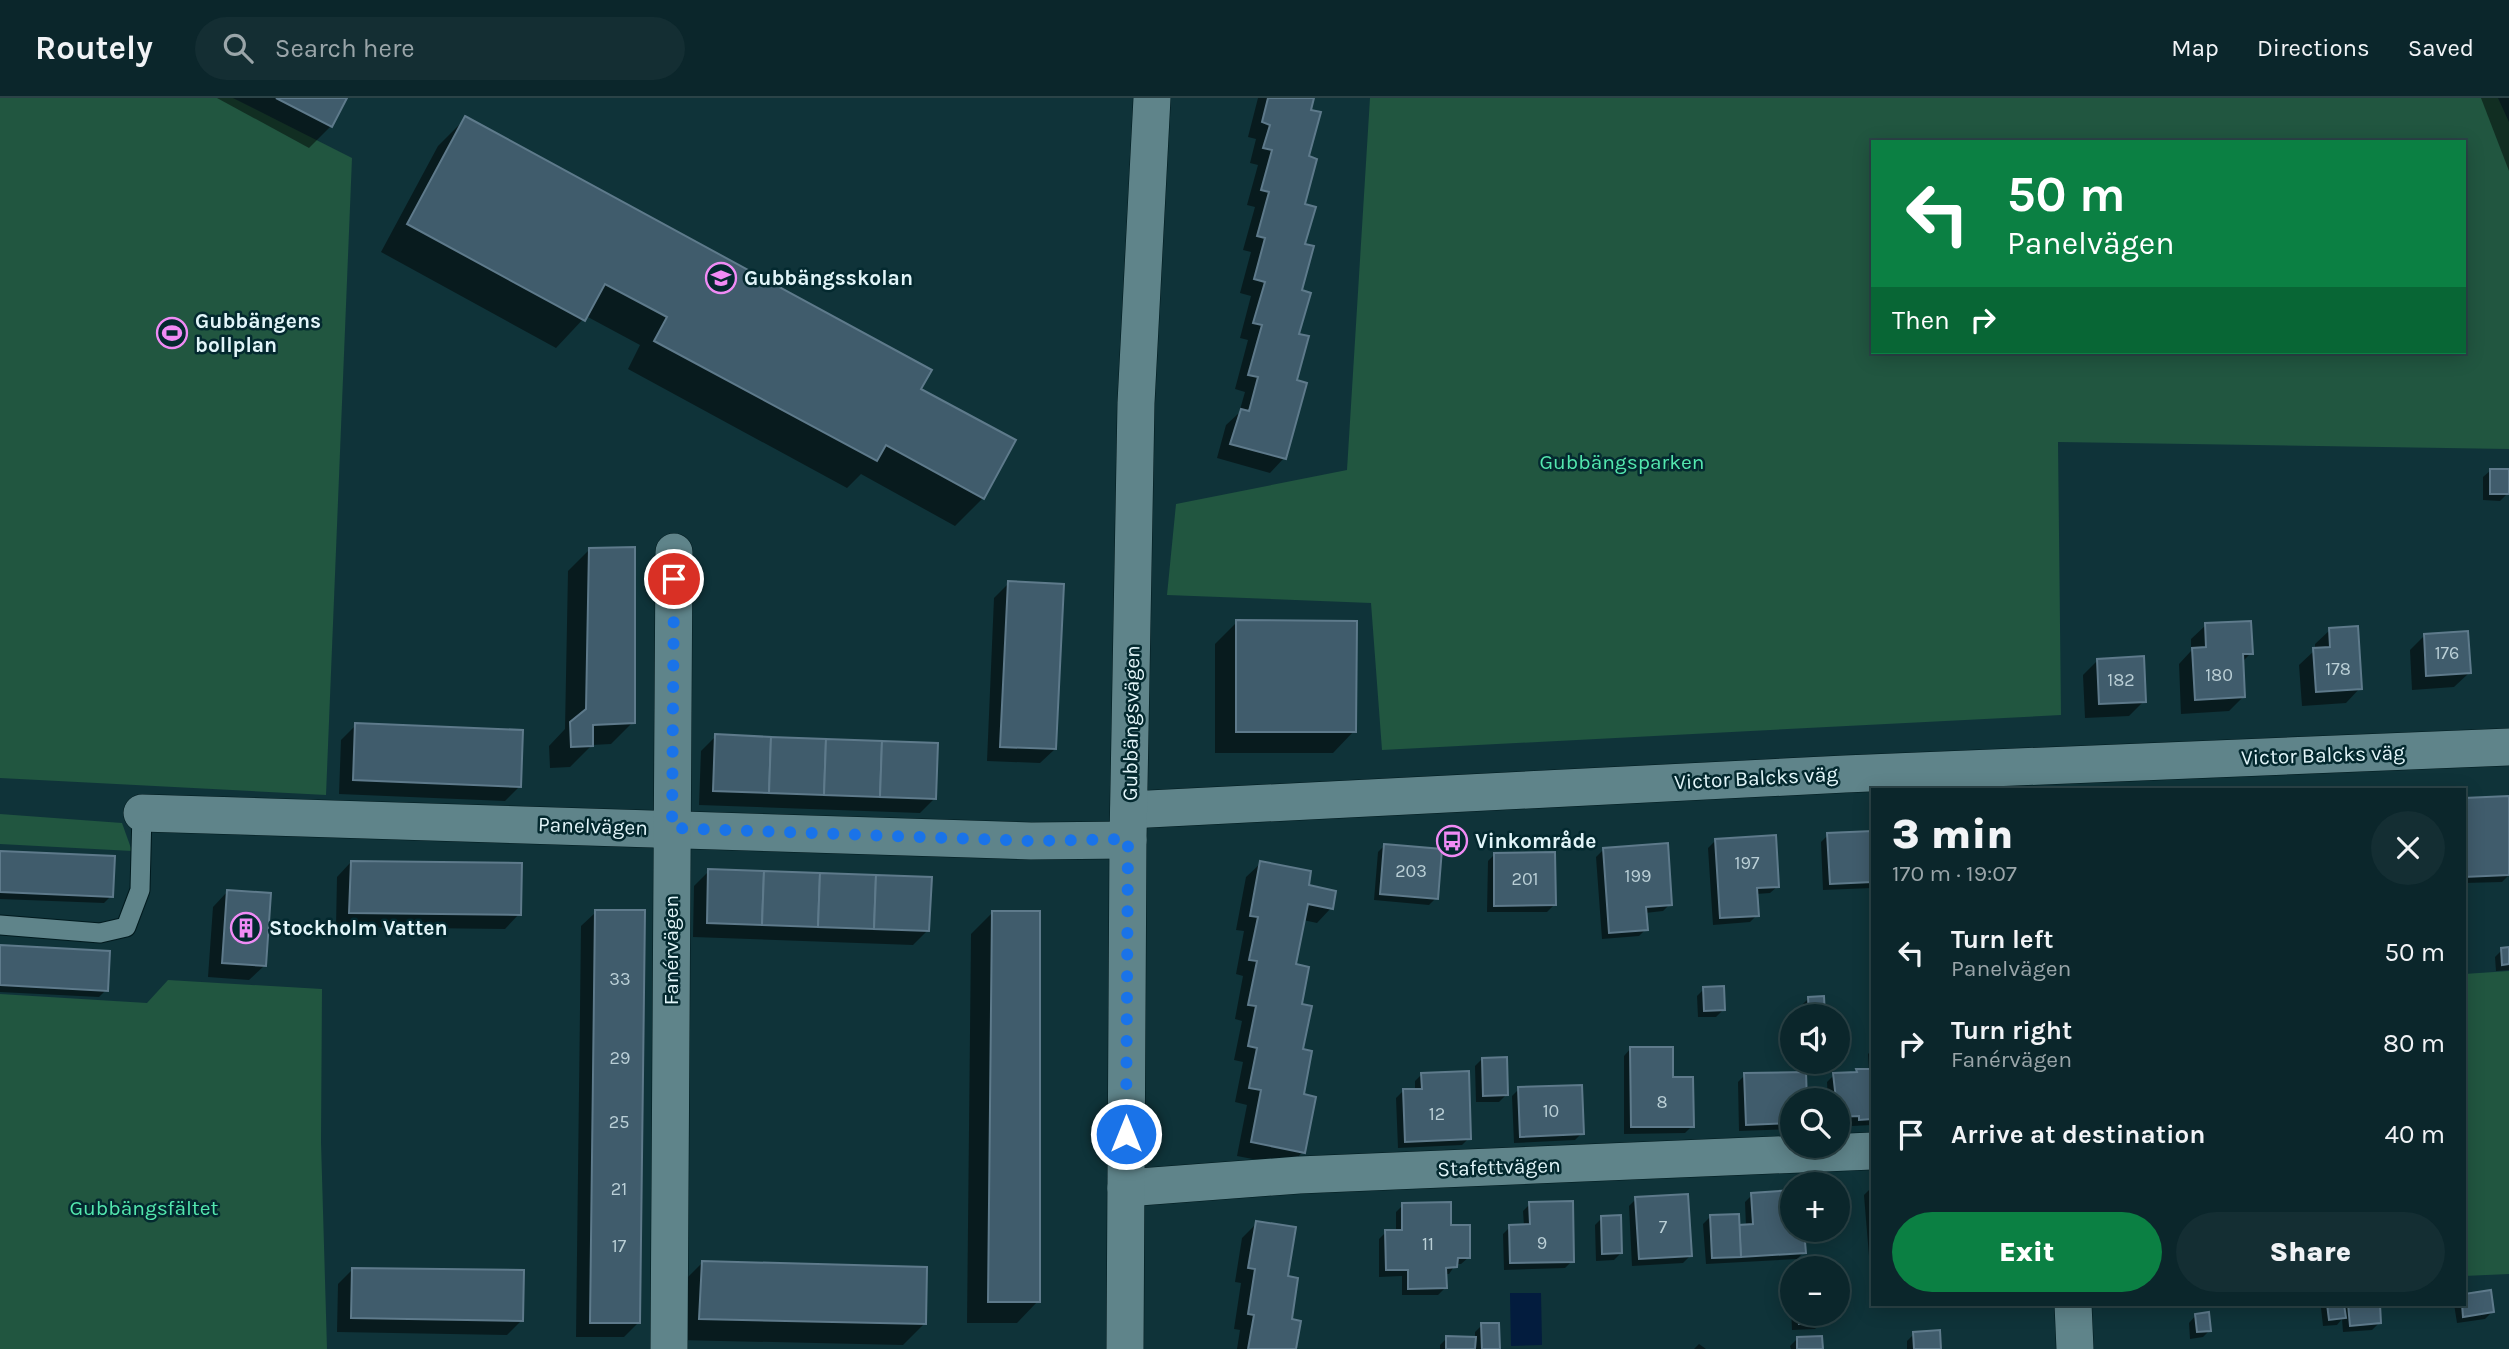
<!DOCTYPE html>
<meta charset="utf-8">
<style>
body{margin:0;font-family:Karla,sans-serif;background:#142e33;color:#f1f3f6;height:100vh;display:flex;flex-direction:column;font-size:26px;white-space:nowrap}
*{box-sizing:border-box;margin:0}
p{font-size:23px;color:#9aa5a9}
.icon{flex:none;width:38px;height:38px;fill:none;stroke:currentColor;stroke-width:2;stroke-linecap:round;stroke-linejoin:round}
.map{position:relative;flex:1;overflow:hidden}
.sheet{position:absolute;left:1871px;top:690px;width:595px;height:518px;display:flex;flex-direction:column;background:#0b262b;border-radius:0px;box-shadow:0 4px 18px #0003,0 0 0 2px #2b4347}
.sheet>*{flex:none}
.top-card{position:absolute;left:1871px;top:42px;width:595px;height:214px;border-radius:0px;box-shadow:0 4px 18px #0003,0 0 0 2px #2b4347;background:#0b8043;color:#fff;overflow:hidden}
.tools{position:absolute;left:1780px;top:906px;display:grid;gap:14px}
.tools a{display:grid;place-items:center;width:70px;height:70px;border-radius:50%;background:#0b262b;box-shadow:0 4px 18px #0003,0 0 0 2px #2b4347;font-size:35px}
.pin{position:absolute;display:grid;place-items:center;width:60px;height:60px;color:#fff;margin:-30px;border:4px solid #fff;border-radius:50%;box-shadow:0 2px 7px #0007}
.me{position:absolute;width:77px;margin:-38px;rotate:0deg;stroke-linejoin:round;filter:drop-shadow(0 0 5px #0008)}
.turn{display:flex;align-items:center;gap:24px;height:147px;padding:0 21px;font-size:32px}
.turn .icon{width:91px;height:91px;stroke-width:2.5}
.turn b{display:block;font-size:49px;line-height:60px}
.then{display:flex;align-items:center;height:66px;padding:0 21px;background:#0003;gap:14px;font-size:26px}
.round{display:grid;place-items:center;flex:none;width:74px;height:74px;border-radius:37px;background:#142e33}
.headline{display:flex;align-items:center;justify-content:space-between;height:119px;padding:0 21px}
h1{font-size:42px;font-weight:800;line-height:52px}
.action{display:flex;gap:14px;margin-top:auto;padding:14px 21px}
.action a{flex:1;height:80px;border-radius:42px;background:#0b8043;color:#fff;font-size:28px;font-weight:800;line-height:80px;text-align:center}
.action a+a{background:#142e33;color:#f1f3f6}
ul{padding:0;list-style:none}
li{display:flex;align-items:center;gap:21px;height:91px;padding:0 21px}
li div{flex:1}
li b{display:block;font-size:26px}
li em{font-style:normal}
header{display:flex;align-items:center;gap:42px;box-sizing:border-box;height:98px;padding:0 35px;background:#0b262b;border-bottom:2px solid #2b4347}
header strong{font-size:33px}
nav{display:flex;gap:38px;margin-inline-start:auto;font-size:24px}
.search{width:490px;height:63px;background:#142e33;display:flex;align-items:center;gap:18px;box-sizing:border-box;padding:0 24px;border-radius:38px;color:#9aa5a9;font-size:26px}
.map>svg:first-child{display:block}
</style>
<header>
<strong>Routely</strong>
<div class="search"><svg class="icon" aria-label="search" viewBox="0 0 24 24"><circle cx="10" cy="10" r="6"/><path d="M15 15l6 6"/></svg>Search here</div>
<nav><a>Map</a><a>Directions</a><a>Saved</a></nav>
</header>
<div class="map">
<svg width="2509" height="1251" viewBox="0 0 2509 1251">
<rect width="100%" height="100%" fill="#0f3339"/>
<g fill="#215640" fill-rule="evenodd">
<polygon points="0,0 233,0 352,60 326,697 0,680"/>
<path d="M1370 0H2498L2509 24V351L2058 344 2061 617 1382 652 1371 505 1167 497 1176 406 1347 372ZM1872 44H2464V254H1872Z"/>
<polygon points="0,716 122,725 132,753 0,746"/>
<polygon points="2509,873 2509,1176 2464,1178 2464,876"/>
<polygon points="168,882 322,891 321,1044 327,1251 0,1251 0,896 147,905"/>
</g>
<polygon fill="#031c3e" points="1510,1195 1541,1195 1542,1247 1511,1248"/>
<g fill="#0007">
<polygon points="217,0 346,0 331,28 309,50"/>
<polygon points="1258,0 1312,0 1309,13 1295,283 1284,360 1270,375 1217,360 1226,327 1239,315 1245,294 1235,291 1248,242 1240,240 1251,198 1240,195 1251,154 1243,152 1255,109 1247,107 1258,67 1250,65 1256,41 1248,39"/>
<polygon points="2481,0 2509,0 2509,73"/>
<polygon points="466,20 919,292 983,400 955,428 861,376 847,390 628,271 640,247 586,218 556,250 381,154 438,48"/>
<polygon points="2491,372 2507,396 2500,403 2483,402 2483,379"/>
<polygon points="589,452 633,624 611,646 592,647 570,669 550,670 549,648 565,631 568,473"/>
<polygon points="1009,485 1055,651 1040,665 987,663 994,500"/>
<polygon points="1237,524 1354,633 1333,655 1215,655 1215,546"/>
<polygon points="2206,527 2251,555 2242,564 2244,598 2229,613 2181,616 2179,566 2191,553 2191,541"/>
<polygon points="2330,532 2360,590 2346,605 2302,608 2299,567 2315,552 2315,546"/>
<polygon points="2425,537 2469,575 2454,589 2412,592 2410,552"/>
<polygon points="2098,562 2144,603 2129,618 2085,620 2083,577"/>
<polygon points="356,627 520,688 505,703 339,696 341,642"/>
<polygon points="716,638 934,701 920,715 699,707 701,653"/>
<polygon points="2464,701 2509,761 2509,777 2502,784 2464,785"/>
<polygon points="1872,735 1872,790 1823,792 1821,744 1828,737"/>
<polygon points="1715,743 1778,788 1770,795 1756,796 1757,817 1750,824 1713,827 1708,750"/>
<polygon points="1385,747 1436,800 1429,807 1374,802 1378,754"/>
<polygon points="1603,752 1670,806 1663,813 1645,815 1646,831 1639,838 1602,841 1596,759"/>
<polygon points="0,755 111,798 104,805 0,801"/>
<polygon points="1495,756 1554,807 1547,814 1487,814 1488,763"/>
<polygon points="351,764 519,816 505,831 336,829 337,779"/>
<polygon points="1261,765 1307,789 1331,810 1317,825 1303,822 1294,867 1301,953 1303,1054 1288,1068 1237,1058 1247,1007 1235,1004 1243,964 1234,962 1242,923 1235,921 1243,878 1236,876 1244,833 1236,832 1246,779"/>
<polygon points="709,773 928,832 913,847 693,839 694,788"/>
<polygon points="227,794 264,868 249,882 208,879 213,809"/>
<polygon points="596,814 639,1224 624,1239 576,1239 581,828"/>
<polygon points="992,815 1038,1203 1017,1225 967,1225 971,836"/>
<polygon points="0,849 106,892 99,899 0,894"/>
<polygon points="2509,851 2509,872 2496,873 2495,859 2502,852"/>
<polygon points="1704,891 1723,912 1716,919 1698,919 1697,898"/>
<polygon points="1809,900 1823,919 1802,919 1802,907"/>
<polygon points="1631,950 1671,981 1692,1028 1685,1035 1624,1036 1624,958"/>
<polygon points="1872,952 1872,1027 1852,1028 1852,1024 1838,1025 1838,1003 1828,1003 1827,984 1834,977 1869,973 1868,956"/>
<polygon points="1482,961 1506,997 1499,1004 1476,1004 1475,968"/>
<polygon points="1422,976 1469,1040 1462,1047 1398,1050 1396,1000 1403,993 1415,993 1415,983"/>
<polygon points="1745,977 1792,1003 1792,1031 1739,1033 1738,984"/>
<polygon points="1519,991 1582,1035 1575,1042 1514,1045 1512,998"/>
<polygon points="1871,1090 1872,1158 1869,1158 1864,1097"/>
<polygon points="1792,1094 1792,1132 1804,1154 1797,1161 1706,1166 1703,1126 1710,1119 1737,1129 1746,1128 1745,1104 1752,1097"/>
<polygon points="1636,1101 1690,1158 1683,1165 1632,1168 1629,1108"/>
<polygon points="1530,1106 1572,1163 1565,1170 1504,1172 1503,1136 1510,1129 1524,1128 1523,1113"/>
<polygon points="1403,1107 1449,1129 1469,1159 1461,1166 1456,1166 1449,1176 1445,1176 1445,1190 1438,1197 1402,1197 1402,1178 1379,1179 1379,1141 1386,1134 1396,1134 1396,1114"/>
<polygon points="1602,1120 1621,1155 1614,1162 1596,1163 1595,1127"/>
<polygon points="1257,1125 1286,1179 1294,1251 1237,1251 1240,1232 1234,1231 1241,1185 1235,1184 1242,1140"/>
<polygon points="702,1165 924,1226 903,1247 678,1242 681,1186"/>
<polygon points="353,1171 522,1222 507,1237 337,1234 338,1186"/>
<polygon points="2464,1197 2492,1214 2485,1221 2457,1225 2454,1206 2464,1206"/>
<polygon points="2325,1206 2342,1206 2343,1209 2346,1206 2378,1206 2379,1225 2372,1232 2343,1234 2342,1221 2337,1227 2323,1228 2321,1210"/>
<polygon points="1792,1208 1792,1216 1822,1216 1822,1224 1815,1231 1792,1232 1791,1210"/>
<polygon points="2196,1217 2210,1232 2203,1239 2190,1241 2189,1225"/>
<polygon points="1482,1227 1498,1251 1440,1251 1440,1247 1447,1240 1475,1240 1475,1234"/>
<polygon points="1914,1236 1938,1251 1907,1251 1907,1243"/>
<polygon points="1797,1241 1821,1251 1791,1251 1790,1248"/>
<polygon points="1699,1246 1706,1251 1694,1251"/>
</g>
<g fill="#405c6c" stroke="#5e7a8b" stroke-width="2">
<polygon points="276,0 347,0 332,29"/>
<polygon points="1268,0 1314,0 1311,12 1321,14 1309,58 1317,61 1305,106 1316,109 1305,146 1314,148 1302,192 1311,195 1299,236 1309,238 1297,282 1307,285 1286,361 1230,346 1241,311 1249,313 1258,279 1248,277 1262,227 1253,225 1265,184 1254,181 1265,140 1257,138 1269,94 1261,92 1272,52 1263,50 1270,27 1262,24"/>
<polygon points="465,18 932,272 921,291 1016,342 984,401 886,347 877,363 654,243 667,219 605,186 585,223 407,126"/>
<rect x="2490" y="371" width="19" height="25"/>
<polygon points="635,449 635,625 593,627 593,648 571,649 570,624 586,611 589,450"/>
<polygon points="1008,483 1064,486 1056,651 1000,649"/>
<polygon points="1236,522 1357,523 1356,634 1236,634"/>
<polygon points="2251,523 2253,556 2243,556 2245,599 2195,602 2192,550 2206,549 2205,525"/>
<polygon points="2358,528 2362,591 2316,594 2313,550 2330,549 2329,530"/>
<polygon points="2468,533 2471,575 2426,578 2424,536"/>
<polygon points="2144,558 2146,604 2099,606 2097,561"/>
<polygon points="355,625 523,632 521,689 353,682"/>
<polygon points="715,636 771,639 769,695 713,693"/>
<polygon points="771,639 826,641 824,697 769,695"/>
<polygon points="826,641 882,643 880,699 824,697"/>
<polygon points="882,643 938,645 936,701 880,699"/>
<polygon points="2509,698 2509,777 2464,779 2464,700"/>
<polygon points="1872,733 1872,784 1830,786 1827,735"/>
<polygon points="1776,737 1779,789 1757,790 1759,818 1720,820 1715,741"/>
<polygon points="1668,745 1672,807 1646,809 1648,832 1609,835 1603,750"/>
<polygon points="1384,746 1442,751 1438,801 1380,796"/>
<polygon points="0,753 115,758 113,799 0,794"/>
<polygon points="1555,754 1556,807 1494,808 1494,755"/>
<polygon points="351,763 522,765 521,817 349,815"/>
<polygon points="1260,763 1311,773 1309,787 1336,793 1333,811 1308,806 1296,866 1309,869 1302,906 1312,908 1303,951 1312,953 1304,996 1316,999 1305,1055 1251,1044 1261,992 1249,990 1257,950 1248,948 1256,908 1248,907 1257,863 1249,862 1258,819 1250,818"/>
<polygon points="708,771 764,773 762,827 707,825"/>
<polygon points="764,773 820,775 818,829 762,827"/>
<polygon points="820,775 876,777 874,831 818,829"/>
<polygon points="876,777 932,779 929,833 874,831"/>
<polygon points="227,792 271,795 266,868 222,865"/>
<polygon points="595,812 645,812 640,1225 590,1225"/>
<polygon points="992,813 1040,813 1040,1204 988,1204"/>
<polygon points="0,847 110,853 108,893 0,887"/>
<polygon points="2509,849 2509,866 2502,867 2501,850"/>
<polygon points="1724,888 1725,912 1704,913 1703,889"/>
<polygon points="1824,898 1825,919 1809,919 1808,899"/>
<polygon points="1630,949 1673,949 1673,979 1693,979 1694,1029 1631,1029"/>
<polygon points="1507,959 1508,997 1483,998 1482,960"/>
<polygon points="1856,971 1872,971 1872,1021 1859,1022 1859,1018 1838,1019 1833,975 1857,974"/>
<polygon points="1469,973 1471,1041 1405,1044 1403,991 1422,991 1421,975"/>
<polygon points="1806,974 1807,1003 1792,1003 1792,1025 1746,1027 1744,975"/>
<polygon points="1582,987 1584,1036 1520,1039 1518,989"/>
<polygon points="1792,1092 1792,1132 1804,1132 1806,1155 1741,1159 1739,1127 1753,1126 1751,1095"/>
<polygon points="1688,1096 1692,1158 1639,1161 1635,1099"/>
<polygon points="1573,1103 1574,1164 1510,1165 1509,1127 1530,1126 1529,1104"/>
<polygon points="1451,1104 1451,1127 1470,1127 1470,1160 1458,1160 1457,1169 1446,1170 1447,1190 1408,1191 1408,1172 1386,1172 1385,1132 1402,1132 1402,1105"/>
<polygon points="1739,1116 1741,1159 1712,1160 1710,1117"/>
<polygon points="1621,1117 1622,1155 1602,1156 1601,1118"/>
<polygon points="1256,1123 1296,1129 1288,1178 1298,1180 1292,1221 1301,1223 1296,1251 1248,1251 1254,1217 1248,1216 1255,1171 1248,1170"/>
<polygon points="702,1163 927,1169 926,1226 699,1221"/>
<polygon points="352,1170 524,1172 523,1223 351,1220"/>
<polygon points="2491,1192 2494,1214 2463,1219 2462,1206 2464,1206 2464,1196"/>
<polygon points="2327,1206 2344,1206 2346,1220 2329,1222"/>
<polygon points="2348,1206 2380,1206 2381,1225 2350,1228"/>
<polygon points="2209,1214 2211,1233 2197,1234 2195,1216"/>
<polygon points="1798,1216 1824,1216 1824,1224 1799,1226"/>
<polygon points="1481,1225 1499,1225 1500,1251 1482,1251"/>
<polygon points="1940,1232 1941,1251 1914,1251 1913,1234"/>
<polygon points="1446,1238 1476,1239 1475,1251 1446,1251"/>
<polygon points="1822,1238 1823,1251 1797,1251 1797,1239"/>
</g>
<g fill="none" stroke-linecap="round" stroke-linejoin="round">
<g stroke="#011a1e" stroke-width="21">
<polyline id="service" points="0,827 100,835 126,829 140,792 142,715"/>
</g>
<g stroke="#011a1e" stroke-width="38">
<g id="minor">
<polyline points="1129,712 1845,676 2509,649"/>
<polyline points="142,715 1031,743 1128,742"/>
<polyline points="1126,1090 1299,1077 1872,1053"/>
<polyline points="2073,1206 2075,1251"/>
<polyline points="669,1251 674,454"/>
<polyline points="1125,1251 1128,742 1136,305 1152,0"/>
</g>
</g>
<use href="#service" stroke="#5f848a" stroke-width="19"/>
<use href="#minor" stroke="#5f848a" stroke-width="37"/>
</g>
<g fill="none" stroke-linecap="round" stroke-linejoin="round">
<polyline stroke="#1a73e8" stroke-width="12" stroke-dasharray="0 21.6" points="674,481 672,730 1031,743 1128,741 1126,1036"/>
</g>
<defs>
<g id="school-ring" transform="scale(1.575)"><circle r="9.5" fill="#04292f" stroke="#f08bf5" stroke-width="1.5"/><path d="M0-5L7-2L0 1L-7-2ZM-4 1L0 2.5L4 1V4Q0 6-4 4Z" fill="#f08bf5"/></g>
<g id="stadium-ring" transform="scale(1.575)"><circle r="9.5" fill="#04292f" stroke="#f08bf5" stroke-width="1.5"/><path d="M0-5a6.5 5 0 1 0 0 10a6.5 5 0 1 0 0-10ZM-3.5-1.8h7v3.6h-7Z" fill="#f08bf5"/></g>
<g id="bus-ring" transform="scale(1.575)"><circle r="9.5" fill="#04292f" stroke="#f08bf5" stroke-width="1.5"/><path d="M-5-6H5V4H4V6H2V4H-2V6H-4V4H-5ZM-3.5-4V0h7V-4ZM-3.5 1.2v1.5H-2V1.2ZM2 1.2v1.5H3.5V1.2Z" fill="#f08bf5"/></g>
<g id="building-ring" transform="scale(1.575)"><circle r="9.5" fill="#04292f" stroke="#f08bf5" stroke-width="1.5"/><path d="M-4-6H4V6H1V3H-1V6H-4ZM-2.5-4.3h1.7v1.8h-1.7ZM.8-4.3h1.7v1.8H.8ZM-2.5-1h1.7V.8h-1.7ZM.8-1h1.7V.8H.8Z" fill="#f08bf5"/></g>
</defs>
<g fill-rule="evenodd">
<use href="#school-ring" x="721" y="180"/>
<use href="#stadium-ring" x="172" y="235"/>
<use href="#bus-ring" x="1452" y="743"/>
<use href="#building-ring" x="246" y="830"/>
</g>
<g text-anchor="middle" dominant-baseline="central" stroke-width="5" stroke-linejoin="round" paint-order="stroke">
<g font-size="18" fill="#bacfd6">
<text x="2447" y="555">176</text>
<text x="2338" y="571">178</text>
<text x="2219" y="577">180</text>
<text x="2121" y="582">182</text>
<text x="1747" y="765">197</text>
<text x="1411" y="773">203</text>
<text x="1638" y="778">199</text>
<text x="1525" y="781">201</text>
<text x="620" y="881">33</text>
<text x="620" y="960">29</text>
<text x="1662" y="1004">8</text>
<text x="1551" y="1013">10</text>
<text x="1437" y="1016">12</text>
<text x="619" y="1024">25</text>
<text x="619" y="1091">21</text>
<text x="1663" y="1129">7</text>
<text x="1542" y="1145">9</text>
<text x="1428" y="1146">11</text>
<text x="619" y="1148">17</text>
</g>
<g font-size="21" font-weight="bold" fill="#e2f5f9" stroke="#04292f" text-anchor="start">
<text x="744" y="180">Gubbängsskolan</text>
<text x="195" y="223">Gubbängens<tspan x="195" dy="24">bollplan</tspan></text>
<text x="1475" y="743">Vinkområde</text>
<text x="269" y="830">Stockholm Vatten</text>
</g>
<g font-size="21" fill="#54e8af" stroke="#04292f">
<text x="1622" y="364">Gubbängsparken</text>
<text x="144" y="1110">Gubbängsfältet</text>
</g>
<g font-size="21" fill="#e2f5f9" stroke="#04292f">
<text transform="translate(1131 625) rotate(-89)">Gubbängsvägen</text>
<text transform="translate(2323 657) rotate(-2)">Victor Balcks väg</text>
<text transform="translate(1756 680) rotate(-3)">Victor Balcks väg</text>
<text transform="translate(593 728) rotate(2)">Panelvägen</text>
<text transform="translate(671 852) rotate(-90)">Fanérvägen</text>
<text transform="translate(1499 1069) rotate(-2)">Stafettvägen</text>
</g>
</g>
</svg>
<div class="tools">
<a><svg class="icon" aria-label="sound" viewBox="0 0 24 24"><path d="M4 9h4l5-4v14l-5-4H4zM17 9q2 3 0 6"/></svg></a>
<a><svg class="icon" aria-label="search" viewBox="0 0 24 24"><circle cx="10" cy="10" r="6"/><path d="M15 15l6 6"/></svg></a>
<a>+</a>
<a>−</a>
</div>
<div class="pin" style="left:674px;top:481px;background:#d93025"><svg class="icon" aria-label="arrive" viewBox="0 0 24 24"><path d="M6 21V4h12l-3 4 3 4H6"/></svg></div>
<svg class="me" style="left:1126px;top:1036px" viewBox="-20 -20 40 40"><circle r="17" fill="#1a73e8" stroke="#fff" stroke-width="3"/><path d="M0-11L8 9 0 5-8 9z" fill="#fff"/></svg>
<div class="top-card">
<div class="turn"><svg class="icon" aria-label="left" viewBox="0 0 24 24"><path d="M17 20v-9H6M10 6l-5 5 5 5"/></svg><div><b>50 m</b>Panelvägen</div></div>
<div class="then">Then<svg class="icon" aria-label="right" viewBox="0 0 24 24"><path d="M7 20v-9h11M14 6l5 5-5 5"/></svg></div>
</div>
<section class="sheet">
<div class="headline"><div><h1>3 min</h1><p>170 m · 19:07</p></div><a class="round"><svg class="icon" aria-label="close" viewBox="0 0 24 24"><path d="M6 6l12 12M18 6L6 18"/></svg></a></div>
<ul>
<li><svg class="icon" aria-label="left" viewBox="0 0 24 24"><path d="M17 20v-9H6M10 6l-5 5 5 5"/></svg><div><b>Turn left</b><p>Panelvägen</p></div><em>50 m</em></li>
<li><svg class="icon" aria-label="right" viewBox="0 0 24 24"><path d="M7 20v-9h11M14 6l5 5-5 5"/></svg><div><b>Turn right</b><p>Fanérvägen</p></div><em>80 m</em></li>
<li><svg class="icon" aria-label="arrive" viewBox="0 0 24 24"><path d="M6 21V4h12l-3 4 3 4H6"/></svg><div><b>Arrive at destination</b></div><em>40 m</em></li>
</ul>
<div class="action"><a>Exit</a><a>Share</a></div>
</section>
</div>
